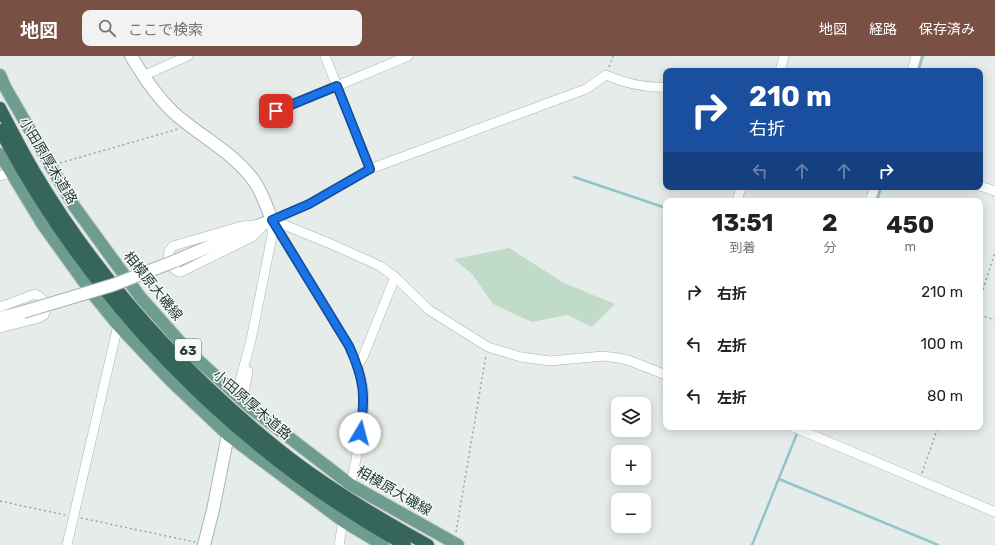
<!DOCTYPE html>
<html lang="ja">
<meta charset="utf-8">
<style>
body{margin:0;font-family:Rubik,"Noto Sans JP",sans-serif;background:#f2f2f2;color:#222;height:100vh;display:flex;flex-direction:column;font-size:15px;white-space:nowrap}
*{box-sizing:border-box;margin:0}
p{font-size:13px;color:#767676}
.icon{flex:none;width:22px;height:22px;fill:none;stroke:currentColor;stroke-width:2;stroke-linecap:round;stroke-linejoin:round}
.map{position:relative;flex:1;overflow:hidden}
.panel{position:absolute;left:663px;top:142px;width:320px;height:232px;display:flex;flex-direction:column;background:#fff;border-radius:8px;box-shadow:0 2px 10px #0003}
.panel>*{flex:none}
.hud{position:absolute;left:663px;top:12px;width:320px;height:122px;border-radius:8px;box-shadow:0 2px 10px #0003;background:#1a4fa0;color:#fff;overflow:hidden}
.tools{position:absolute;left:611px;top:341px;display:grid;gap:8px}
.tools a{display:grid;place-items:center;width:40px;height:40px;border-radius:8px;background:#fff;box-shadow:0 2px 10px #0003;font-size:20px}
.pin{position:absolute;display:grid;place-items:center;width:34px;height:34px;color:#fff;margin:-17px;border-radius:8px;box-shadow:0 2px 6px #0006}
.me{position:absolute;width:44px;margin:-22px;rotate:8deg;stroke-linejoin:round;filter:drop-shadow(0 0 3px #0008)}
.turn{display:flex;align-items:center;gap:14px;height:84px;padding:0 20px;font-size:18px}
.turn .icon{width:52px;height:52px;stroke-width:2.5}
.turn b{display:block;font-size:28px;line-height:34px}
.lanes{display:flex;align-items:center;height:38px;padding:0 20px;background:#0003;justify-content:center;gap:20px;direction:ltr}
.lanes .off{opacity:.35}
.eta{display:flex;justify-content:space-evenly;align-items:center;height:68px;text-align:center}
.eta b{font-size:24px;font-weight:700;line-height:28px}
ul{padding:0;list-style:none}
li{display:flex;align-items:center;gap:12px;height:52px;padding:0 20px}
li div{flex:1}
li b{display:block;font-size:15px}
li em{font-style:normal}
header{display:flex;align-items:center;gap:24px;box-sizing:border-box;height:56px;padding:0 20px;background:#795043;color:#fff}
header strong{font-size:19px}
nav{display:flex;gap:22px;margin-inline-start:auto;font-size:14px}
.search{width:280px;height:36px;background:#f2f2f2;display:flex;align-items:center;gap:10px;box-sizing:border-box;padding:0 14px;border-radius:8px;color:#767676;font-size:15px}
.map>svg:first-child{display:block}
</style>
<header>
<strong>地図</strong>
<div class="search"><svg class="icon" aria-label="search" viewBox="0 0 24 24"><circle cx="10" cy="10" r="6"/><path d="M15 15l6 6"/></svg>ここで検索</div>
<nav><a>地図</a><a>経路</a><a>保存済み</a></nav>
</header>
<div class="map">
<svg width="995" height="489" viewBox="0 0 995 489">
<rect width="100%" height="100%" fill="#e5ece9"/>
<polygon fill="#c0dbc7" points="509,192 564,227 615,248 592,271 567,259 532,266 493,248 472,218 454,203"/>
<g fill="none" stroke-linecap="round" stroke-linejoin="round">
<g stroke="#93c3cb" stroke-width="2.5">
<polyline points="918,15 923,0"/>
<polyline points="574,121 666,152"/>
<polyline points="877,145 881,131"/>
<polyline points="779,423 938,489"/>
<polyline points="752,489 798,375"/>
</g>
<g stroke="#a8b4b0" stroke-width="10">
<g id="street">
<polyline points="325,0 370,113"/>
<polyline points="780,15 784,0"/>
<polyline points="912,15 916,0"/>
<polyline points="143,20 188,0"/>
<polyline points="276,55 337,30 408,0"/>
<polyline points="0,120 11,117"/>
<polyline points="980,130 995,135"/>
<polyline points="737,145 741,131"/>
<polyline points="870,145 875,131"/>
<polyline points="272,164 331,188 380,210 395,221 429,254 488,291 521,301 550,305 603,300 618,302 628,304 666,319"/>
<path d="M272 164 309 148 370 113 586 33 606 19C626 28 644 32 666 31"/>
<path d="M272 164 349 290C355 303 361 316 363 331 367 361 356 399 351 429"/>
<path d="M265 168 252 181 181 216C173 215 171 209 168 202L169 195 173 190 242 170Z"/>
<path d="M0 251 35 238C44 242 48 250 44 259L39 262 0 272"/>
<polyline points="357,309 363,301 395,221"/>
<polyline points="244,337 248,315"/>
<polyline points="236,340 251,284 272,180 272,166"/>
<polyline points="793,371 995,456"/>
<polyline points="67,489 118,269"/>
<polyline points="339,489 343,465"/>
</g>
</g>
<g stroke="#a4b7b0" stroke-width="14">
<g id="secondary">
<path d="M131 0C143 20 156 40 173 56 200 81 236 97 256 128 263 139 267 152 272 164L175 205"/>
<polyline points="0,262 23,256"/>
<polyline points="204,489 213,454 228,379"/>
</g>
</g>
<g stroke="#c2c8c7" stroke-width="14">
<g id="primary">
<polyline points="0,19 5,31 74,150 141,242 189,296 252,353 351,429 458,489"/>
<polyline points="0,98 43,169 92,237 118,269 172,326 228,379 343,465 383,489"/>
</g>
</g>
<g stroke="#c2c8c7" stroke-width="14">
<g id="highway">
<path d="M0 52C11 73 22 95 34 115 98 223 183 316 281 395 326 431 377 461 428 489"/>
<path d="M0 74C91 247 234 394 405 489"/>
</g>
</g>
<g stroke="#89aca1" stroke-width="1.5" stroke-dasharray="2 3" stroke-linecap="butt">
<polyline points="609,11 613,0"/>
<polyline points="60,107 178,73"/>
<polyline points="980,243 995,196"/>
<polyline points="980,259 995,264"/>
<polyline points="922,417 938,371"/>
<polyline points="0,445 65,459"/>
<polyline points="81,462 195,486"/>
<polyline points="456,476 486,299"/>
</g>
<use href="#street" stroke="#fff" stroke-width="9"/>
<use href="#secondary" stroke="#fff" stroke-width="12"/>
<use href="#primary" stroke="#6e9d90" stroke-width="12"/>
<use href="#highway" stroke="#35655b" stroke-width="12"/>
<g stroke="#a4b7b0" stroke-width="14" stroke-linecap="butt">
<polyline id="secondary-bridge" points="23,256 113,229 175,205"/>
</g>
<use href="#secondary-bridge" stroke="#fff" stroke-width="12"/>
</g>
<g fill="none" stroke-linecap="round" stroke-linejoin="round">
<g stroke="#114b97" stroke-width="10">
<path id="route" d="M276 55 337 30 370 113 309 148 272 164 349 290C364 323 366 340 360 377"/>
</g>
<use href="#route" stroke="#1a73e8" stroke-width="7"/>
</g>
<g text-anchor="middle" dominant-baseline="central" stroke-width="3" stroke-linejoin="round" paint-order="stroke">
<rect fill="#f5f9f7" stroke="#647570" stroke-width="1" x="175" y="283" width="26" height="22" rx="3"/>
<g font-size="13" font-weight="bold" fill="#263c36">
<text x="188" y="294">63</text>
</g>
<g font-size="14" fill="#263c36" stroke="#f5f9f7">
<text transform="translate(48 105) rotate(59)">小田原厚木道路</text>
<text transform="translate(153 230) rotate(51)">相模原大磯線</text>
<text transform="translate(252 349) rotate(41)">小田原厚木道路</text>
<text transform="translate(394 435) rotate(30)">相模原大磯線</text>
</g>
</g>
</svg>
<div class="tools">
<a><svg class="icon" aria-label="layers" viewBox="0 0 24 24"><path d="M12 4l9 5-9 5-9-5zM3 14l9 5 9-5"/></svg></a>
<a>+</a>
<a>−</a>
</div>
<div class="pin" style="left:276px;top:55px;background:#d93025"><svg class="icon" aria-label="arrive" viewBox="0 0 24 24"><path d="M6 21V4h12l-3 4 3 4H6"/></svg></div>
<svg class="me" style="left:360px;top:377px" viewBox="-20 -20 40 40"><circle r="19" fill="#fff"/><path d="M0-13L10 11 0 6-10 11z" fill="#1a73e8"/></svg>
<div class="hud">
<div class="turn"><svg class="icon" aria-label="right" viewBox="0 0 24 24"><path d="M7 20v-9h11M14 6l5 5-5 5"/></svg><div><b>210 m</b>右折</div></div>
<div class="lanes"><svg class="icon off" aria-label="left" viewBox="0 0 24 24"><path d="M17 20v-9H6M10 6l-5 5 5 5"/></svg><svg class="icon off" aria-label="ahead" viewBox="0 0 24 24"><path d="M12 20V5M6 11l6-6 6 6"/></svg><svg class="icon off" aria-label="ahead" viewBox="0 0 24 24"><path d="M12 20V5M6 11l6-6 6 6"/></svg><svg class="icon" aria-label="right" viewBox="0 0 24 24"><path d="M7 20v-9h11M14 6l5 5-5 5"/></svg></div>
</div>
<section class="panel">
<div class="eta">
<div><b>13:51</b><p>到着</p></div>
<div><b>2</b><p>分</p></div>
<div><b>450</b><p>m</p></div>
</div>
<ul>
<li><svg class="icon" aria-label="right" viewBox="0 0 24 24"><path d="M7 20v-9h11M14 6l5 5-5 5"/></svg><div><b>右折</b></div><em>210 m</em></li>
<li><svg class="icon" aria-label="left" viewBox="0 0 24 24"><path d="M17 20v-9H6M10 6l-5 5 5 5"/></svg><div><b>左折</b></div><em>100 m</em></li>
<li><svg class="icon" aria-label="left" viewBox="0 0 24 24"><path d="M17 20v-9H6M10 6l-5 5 5 5"/></svg><div><b>左折</b></div><em>80 m</em></li>
</ul>
</section>
</div>
